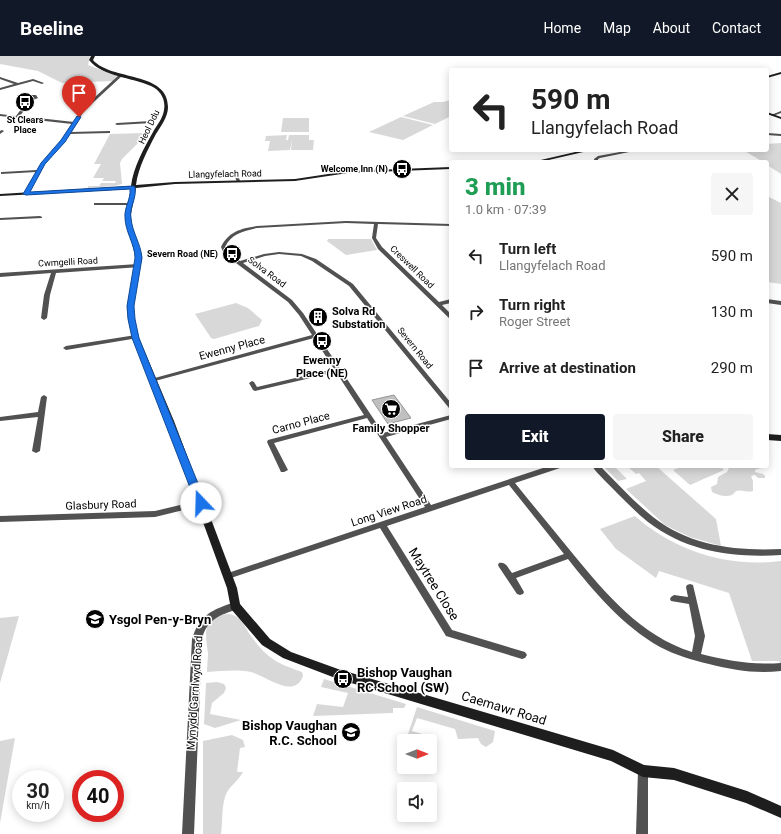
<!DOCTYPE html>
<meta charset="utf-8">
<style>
body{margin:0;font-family:Roboto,sans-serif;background:#f6f6f6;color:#222;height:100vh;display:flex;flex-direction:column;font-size:15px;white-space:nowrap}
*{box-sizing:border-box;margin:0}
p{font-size:13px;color:#767676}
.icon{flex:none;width:22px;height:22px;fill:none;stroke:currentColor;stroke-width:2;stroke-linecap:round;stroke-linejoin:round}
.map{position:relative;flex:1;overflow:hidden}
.drawer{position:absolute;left:449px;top:104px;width:320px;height:308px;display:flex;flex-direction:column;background:#fff;border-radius:4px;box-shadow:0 2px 10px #0003}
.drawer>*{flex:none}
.guide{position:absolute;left:449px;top:12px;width:320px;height:84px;border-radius:4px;box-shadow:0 2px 10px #0003;background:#fff;color:#222;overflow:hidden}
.needle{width:26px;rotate:90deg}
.buttons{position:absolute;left:397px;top:678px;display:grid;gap:8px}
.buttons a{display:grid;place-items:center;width:40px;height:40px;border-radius:4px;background:#fff;box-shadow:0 2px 10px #0003;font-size:20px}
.speed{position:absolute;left:12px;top:714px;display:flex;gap:8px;font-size:20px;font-weight:700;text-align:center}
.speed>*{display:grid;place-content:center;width:52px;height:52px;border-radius:50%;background:#fff;box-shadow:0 2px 10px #0003;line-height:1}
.speed small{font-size:10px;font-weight:400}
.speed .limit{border:6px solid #d22;background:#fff;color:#111}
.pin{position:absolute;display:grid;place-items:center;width:34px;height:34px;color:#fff;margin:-41px -17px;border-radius:50% 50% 50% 0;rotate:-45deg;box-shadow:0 0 4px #0007}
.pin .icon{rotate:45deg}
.me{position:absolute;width:44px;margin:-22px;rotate:339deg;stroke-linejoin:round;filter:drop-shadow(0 0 3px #0008)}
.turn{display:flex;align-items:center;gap:14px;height:84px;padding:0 16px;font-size:18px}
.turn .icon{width:52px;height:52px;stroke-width:2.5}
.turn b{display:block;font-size:28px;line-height:34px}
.round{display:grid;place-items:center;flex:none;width:42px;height:42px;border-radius:4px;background:#f6f6f6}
.overview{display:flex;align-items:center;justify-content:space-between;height:68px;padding:0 16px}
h1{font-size:24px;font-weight:800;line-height:30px;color:#1e9e55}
.button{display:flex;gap:8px;margin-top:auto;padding:8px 16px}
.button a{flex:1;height:46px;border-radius:4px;background:#111827;color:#fff;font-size:16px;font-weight:800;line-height:46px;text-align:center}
.button a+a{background:#f6f6f6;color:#222}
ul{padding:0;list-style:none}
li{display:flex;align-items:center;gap:12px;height:56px;padding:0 16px}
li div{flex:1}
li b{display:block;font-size:15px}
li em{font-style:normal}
header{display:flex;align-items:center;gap:24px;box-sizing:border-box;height:56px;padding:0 20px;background:#111827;color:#fff}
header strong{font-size:19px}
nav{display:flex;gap:22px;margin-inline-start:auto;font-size:14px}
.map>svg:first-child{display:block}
</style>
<header>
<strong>Beeline</strong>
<nav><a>Home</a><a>Map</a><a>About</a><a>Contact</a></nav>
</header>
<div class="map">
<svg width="781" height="778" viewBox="0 0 781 778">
<rect width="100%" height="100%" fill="#fff"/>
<g fill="#d8d8d8">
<polygon points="0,0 90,0 88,9 117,20 113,25 62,27 38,15 0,8"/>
<polygon points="451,44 451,60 435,68 403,60 434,46 443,46"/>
<polygon points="401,61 433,69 403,84 369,76"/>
<polygon points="283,62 309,62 309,76 281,76"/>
<polygon points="145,77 143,82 122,103 120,107 122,128 115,130 88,132 88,130 99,130 101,127 115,127 116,125 102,125 104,122 93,122 101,108 94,108 110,78"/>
<polygon points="287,79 286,84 288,84 289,79 309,79 309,84 314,84 313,94 291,94 292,84 290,94 268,95 270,85 265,85 266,80"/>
<polygon points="781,87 781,118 767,109 767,106 763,106 743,94 767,94 767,88"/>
<polygon points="767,140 781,147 781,228 767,226"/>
<polygon points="328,183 371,183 377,194 346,199 327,185"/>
<polygon points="236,247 248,252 262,264 259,270 214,283 211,282 195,258"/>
<polygon points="605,410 614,410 627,423 618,425 605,412"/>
<polygon points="627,410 656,410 716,463 721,490 690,481 665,469 626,433 646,425 639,417 636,418"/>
<polygon points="684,410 719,410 724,414 690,429 673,414"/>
<path d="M728 410H761L760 412 755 414V416L763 418 765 420V422H758L755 419 751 420 753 425V435C747 437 742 433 736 435 731 443 719 440 712 436L711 431 717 428 718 421 727 416 729 412Z"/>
<path d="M635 460C674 495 729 512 781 505V609L779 605H752L729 537 659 515 656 522 616 493 600 473Z"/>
<path d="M229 558C242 560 244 571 251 580 256 587 263 596 270 601 279 608 291 612 302 616L303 620C294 644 267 620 251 616 237 613 221 615 207 616 207 610 208 603 208 597 205 577 202 560 229 558Z"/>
<polygon points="19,560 0,627 0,562"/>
<polygon points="324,623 406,648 404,652 393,652 393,657 313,660 317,648 343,651 348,637 321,631"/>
<polygon points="217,626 224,628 226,632 224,637 212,647 210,658 241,664 215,672 204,668 206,627"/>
<polygon points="417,651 495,675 493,686 486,691 481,688 478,682 458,683 455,673 417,662 412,675 426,679 423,685 408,684 407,681"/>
<path d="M232 679 243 684 245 691 240 692 237 716H243C239 724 231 729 227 736 221 748 223 765 221 778H203V685Z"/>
<polygon points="15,682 0,767 0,685"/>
</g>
<polygon fill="#c0c0c0" stroke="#959595" points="394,339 411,362 388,368 372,344"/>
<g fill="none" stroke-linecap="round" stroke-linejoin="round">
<g fill="#515151" fill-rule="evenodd">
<polygon points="120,18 123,19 84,55 71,76 109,75 110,75 110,77 69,78 64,86 45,108 28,138 24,137 36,116 1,118 1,116 2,116 37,114 42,106 62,84 72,68 0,60 0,58 16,60 28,44 28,42 31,39 36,39 38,42 31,45 20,60 74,66 82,53"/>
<polygon points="0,21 18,27 33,23 44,27 42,28 33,25 0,34 0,32 14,28 0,23"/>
<polygon points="781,55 781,57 773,60 771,59"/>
<polygon points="151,65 152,67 117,69 115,68 117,67"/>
<polygon points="2,74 4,75 0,78 0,75"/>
<polygon points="767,77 781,78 781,80 767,79"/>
<polygon points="631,94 634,95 600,102 598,103 598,106 594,106 594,103 598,100"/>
<polygon points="666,104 668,105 667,106 640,106 642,105"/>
<polygon points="224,118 238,119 240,125 237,126 235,121 224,120"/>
<polygon points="94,147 130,147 132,148 130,149 94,149"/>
<polygon points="40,160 42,161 42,162 0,164 0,162"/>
<path d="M346 165 451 168V170L378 168 376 182 382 191 439 246 451 243V247L442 249 451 258V263L449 262 378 193 372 182 374 168 346 167 257 172C243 175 231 178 225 191L228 196 240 205 264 198 279 196 302 198 316 203 353 228 451 347V353L449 352 349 230 312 205 301 200 279 198 265 200 243 207 292 244 303 257 383 377 451 359V363L386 381 431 449 549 410H561L560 412 515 427C534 451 554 474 573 498 606 538 641 580 692 596L695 580 689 548 671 545 670 543 671 541 674 539 688 541 686 531 687 529 690 528 693 529 705 580 701 598C728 605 753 609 781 607V615C756 618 733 614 709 608 692 604 675 599 660 591 623 570 594 536 568 503L516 522 524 536 523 538 520 539 517 538 499 511 498 509 499 507C506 505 508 512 512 517L564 498 509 429 387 470 452 574 525 596 527 599 525 602 522 603 446 580 380 472 228 523 225 522 224 520 225 518 425 451 367 362 274 387 288 414 284 416H281L267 386 268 384 364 359 336 316 255 335 253 334 249 327 252 325 254 326 257 331 334 313 314 282 155 325H151L150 324 151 323 312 279 299 259 288 246 224 198 221 191C228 176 241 172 257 170Z"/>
<polygon points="138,208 140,209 140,211 56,217 50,239 47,262 44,264 41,262 44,239 51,217 0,221 0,217"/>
<polygon points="767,243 781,245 781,249 767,247"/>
<polygon points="136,279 139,281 138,282 66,294 63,292 66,290"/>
<polygon points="44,339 47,341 40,395 36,397 32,395 38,361 0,365 0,361 38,356 41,341"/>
<path d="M592 410H600C617 427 634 446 653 461 690 490 735 495 781 493V499C734 502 687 496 648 466 637 457 627 447 617 437 609 428 599 420 592 410Z"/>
<polygon points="201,444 204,445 205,447 204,449 155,461 0,466 0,460 155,455"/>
<path d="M235 546 238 547 239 550 238 553C220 559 207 563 202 583L194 778H182L192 583C200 558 212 554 235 546Z"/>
<polygon points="643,710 647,711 648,715 648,778 636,778 638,715 639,711"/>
</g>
<g fill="#1e1e1e" fill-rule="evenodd">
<path d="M91 0H95L93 4C111 25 168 15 168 51 168 61 161 70 156 78 148 93 138 112 136 129L175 126 295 123 348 115 451 111V113L348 117 295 125 175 128 136 132 130 163 142 202 133 250 134 263 139 282 174 365 237 532 240 548 270 583 291 596 338 613 613 694 644 709 674 712 747 735 781 750V762L746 747 674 724 643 721 611 705 338 623 283 602 262 589 231 553 227 532 166 365 133 282 128 263 127 250 136 202 125 163 131 133 0 140V138L131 130C133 112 144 92 153 76 157 69 163 62 164 54 166 43 160 34 151 30 131 21 103 21 89 4Z"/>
<polygon points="781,16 781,18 767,22 767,20"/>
<polygon points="767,56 781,61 781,63 767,58"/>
<polygon points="584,94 592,94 540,106 532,106"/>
<polygon points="767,378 781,379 781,385 767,384"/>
</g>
</g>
<path fill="#1a73e8" stroke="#114b97" d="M77 60 81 61 65 86 45 108 30 136 133 130 135 131C137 142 129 152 131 162 132 176 141 188 142 202L134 250 135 263 139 282 206 447 204 450H197L196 447 132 282 128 263 127 250 135 202C135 188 125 176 125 161 124 152 131 143 130 133L26 139 23 138 41 107 61 84Z"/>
<defs>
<g id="bus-disc" transform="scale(1)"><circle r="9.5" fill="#000" stroke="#fff"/><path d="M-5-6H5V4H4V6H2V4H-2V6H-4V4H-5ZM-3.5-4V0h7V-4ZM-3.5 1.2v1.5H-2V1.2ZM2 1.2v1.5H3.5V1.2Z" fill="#fff"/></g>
<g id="building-disc" transform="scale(1)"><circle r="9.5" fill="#000" stroke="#fff"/><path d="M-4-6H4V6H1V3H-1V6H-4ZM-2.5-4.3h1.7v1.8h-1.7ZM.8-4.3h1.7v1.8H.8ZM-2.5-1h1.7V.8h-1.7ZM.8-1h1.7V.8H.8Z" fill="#fff"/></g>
<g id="supermarket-disc" transform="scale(1)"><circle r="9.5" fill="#000" stroke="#fff"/><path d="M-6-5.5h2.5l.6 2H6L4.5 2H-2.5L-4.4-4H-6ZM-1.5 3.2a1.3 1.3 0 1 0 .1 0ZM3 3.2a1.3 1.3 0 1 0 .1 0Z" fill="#fff"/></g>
<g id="school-disc" transform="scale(1)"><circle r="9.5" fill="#000" stroke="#fff"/><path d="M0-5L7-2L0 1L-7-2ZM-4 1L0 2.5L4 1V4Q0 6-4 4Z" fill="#fff"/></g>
</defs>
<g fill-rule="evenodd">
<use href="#bus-disc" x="25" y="46"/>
<use href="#bus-disc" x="402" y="113"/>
<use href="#bus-disc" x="232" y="198"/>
<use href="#building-disc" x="318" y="261"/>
<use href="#bus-disc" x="322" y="285"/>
<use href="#supermarket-disc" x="391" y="353"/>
<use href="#school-disc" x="95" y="563"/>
<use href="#bus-disc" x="343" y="623"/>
<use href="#school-disc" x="351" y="676"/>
</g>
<g text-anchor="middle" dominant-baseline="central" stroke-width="3" stroke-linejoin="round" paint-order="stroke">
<g font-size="9" font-weight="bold" fill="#000" stroke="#fff" text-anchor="end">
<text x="25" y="64" text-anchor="middle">St Clears<tspan x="25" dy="10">Place</tspan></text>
<text x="388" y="113">Welcome Inn (N)</text>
<text x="218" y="198">Severn Road (NE)</text>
</g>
<g font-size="9" fill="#000" stroke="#fff">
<text transform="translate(149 71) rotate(-64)">Heol Ddu</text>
<text transform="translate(225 118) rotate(-1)">Llangyfelach Road</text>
<text transform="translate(68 206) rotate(-3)">Cwmgelli Road</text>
<text transform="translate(412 211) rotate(44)">Creswell Road</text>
<text transform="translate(267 216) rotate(37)">Solva Road</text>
<text transform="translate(415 292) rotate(51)">Severn Road</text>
</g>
<g font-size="11" font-weight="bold" fill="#000" stroke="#fff">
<text x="332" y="255" text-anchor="start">Solva Rd<tspan x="332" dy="13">Substation</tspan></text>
<text x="322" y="304">Ewenny<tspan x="322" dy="13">Place (NE)</tspan></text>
<text x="391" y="372">Family Shopper</text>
</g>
<g font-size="11" fill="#000" stroke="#fff">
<text transform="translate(232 292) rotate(-15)">Ewenny Place</text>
<text transform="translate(301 367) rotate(-15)">Carno Place</text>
<text transform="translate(101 449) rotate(-2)">Glasbury Road</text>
<text transform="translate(389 455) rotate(-18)">Long View Road</text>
<text transform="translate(195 637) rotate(-86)">Mynydd Garnlwyd Road</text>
</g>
<g font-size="13" fill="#000" stroke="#fff">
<text transform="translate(434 528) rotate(58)">Maytree Close</text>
<text transform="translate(504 652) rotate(17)">Caemawr Road</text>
</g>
<g font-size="13" font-weight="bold" fill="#000" stroke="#fff" text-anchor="start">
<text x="109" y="563">Ysgol Pen-y-Bryn</text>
<text x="357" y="616">Bishop Vaughan<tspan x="357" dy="15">RC School (SW)</tspan></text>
<text x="337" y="669" text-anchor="end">Bishop Vaughan<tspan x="337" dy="15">R.C. School</tspan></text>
</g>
</g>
</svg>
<div class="buttons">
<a><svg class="needle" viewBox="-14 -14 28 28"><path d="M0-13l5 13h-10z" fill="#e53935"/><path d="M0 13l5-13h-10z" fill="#767676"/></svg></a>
<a><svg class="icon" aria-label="sound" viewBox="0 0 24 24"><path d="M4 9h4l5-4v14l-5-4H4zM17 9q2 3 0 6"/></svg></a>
</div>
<div class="speed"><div>30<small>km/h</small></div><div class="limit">40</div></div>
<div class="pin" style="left:79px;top:61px;background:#d93025"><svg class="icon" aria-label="arrive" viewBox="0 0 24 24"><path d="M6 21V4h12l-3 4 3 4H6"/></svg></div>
<svg class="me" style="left:201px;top:447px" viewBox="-20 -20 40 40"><circle r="19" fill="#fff"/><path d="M0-13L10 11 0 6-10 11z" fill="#1a73e8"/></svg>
<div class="guide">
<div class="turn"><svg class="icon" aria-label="left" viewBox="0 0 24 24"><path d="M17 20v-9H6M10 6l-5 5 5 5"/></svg><div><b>590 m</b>Llangyfelach Road</div></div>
</div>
<section class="drawer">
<div class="overview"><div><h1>3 min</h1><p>1.0 km · 07:39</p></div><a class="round"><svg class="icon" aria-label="close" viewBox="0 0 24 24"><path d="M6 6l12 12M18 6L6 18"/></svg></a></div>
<ul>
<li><svg class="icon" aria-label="left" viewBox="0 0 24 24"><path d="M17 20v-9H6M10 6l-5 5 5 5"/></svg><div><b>Turn left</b><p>Llangyfelach Road</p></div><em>590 m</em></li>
<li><svg class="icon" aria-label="right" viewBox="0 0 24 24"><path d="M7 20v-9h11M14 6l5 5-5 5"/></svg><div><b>Turn right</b><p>Roger Street</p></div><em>130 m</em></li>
<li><svg class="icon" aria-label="arrive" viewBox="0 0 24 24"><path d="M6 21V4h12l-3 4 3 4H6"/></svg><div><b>Arrive at destination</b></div><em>290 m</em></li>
</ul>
<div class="button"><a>Exit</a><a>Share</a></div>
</section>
</div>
